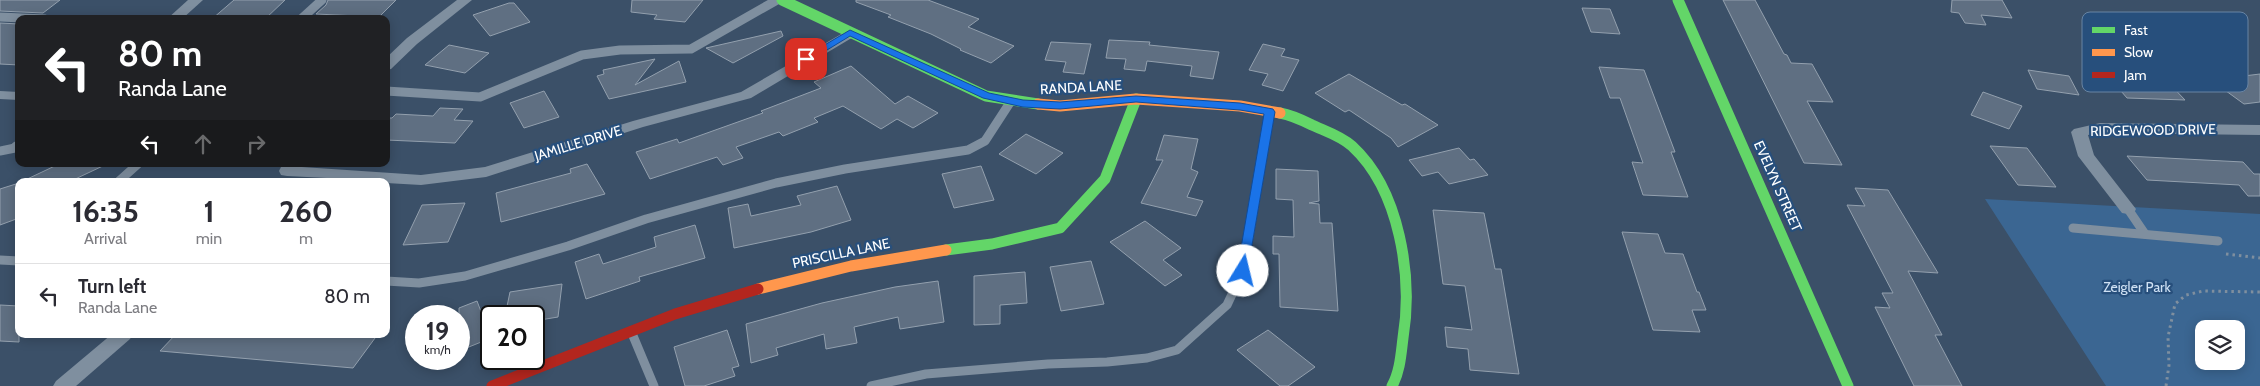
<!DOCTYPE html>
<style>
body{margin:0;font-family:Cabin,sans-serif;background:#f2f2f3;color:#2b2b33;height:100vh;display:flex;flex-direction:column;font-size:19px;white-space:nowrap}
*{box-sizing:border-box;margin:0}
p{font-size:16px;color:#7c7c81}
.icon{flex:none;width:28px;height:28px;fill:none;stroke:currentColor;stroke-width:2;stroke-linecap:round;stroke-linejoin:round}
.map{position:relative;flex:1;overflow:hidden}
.drawer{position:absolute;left:15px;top:178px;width:375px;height:160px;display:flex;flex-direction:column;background:#fff;border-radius:10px;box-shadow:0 2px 12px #0003}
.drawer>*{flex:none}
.top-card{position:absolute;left:15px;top:15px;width:375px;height:152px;border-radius:10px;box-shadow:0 2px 12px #0003;background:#202124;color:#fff;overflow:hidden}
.controls{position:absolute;left:2195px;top:320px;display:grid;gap:10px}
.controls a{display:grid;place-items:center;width:50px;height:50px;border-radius:10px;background:#fff;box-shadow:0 2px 12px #0003;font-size:25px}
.speed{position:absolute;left:405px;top:305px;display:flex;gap:10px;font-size:25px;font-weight:700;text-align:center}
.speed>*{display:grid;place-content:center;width:65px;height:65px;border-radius:50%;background:#fff;box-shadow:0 2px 12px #0003;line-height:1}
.speed small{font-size:12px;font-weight:400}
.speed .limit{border:2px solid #111;border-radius:8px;background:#fff;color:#111}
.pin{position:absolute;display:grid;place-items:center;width:42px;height:42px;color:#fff;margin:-21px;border-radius:10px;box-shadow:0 2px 8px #0006}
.me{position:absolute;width:55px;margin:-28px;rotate:9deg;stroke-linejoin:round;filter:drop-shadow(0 0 4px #0008)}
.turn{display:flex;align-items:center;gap:18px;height:105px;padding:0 20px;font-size:22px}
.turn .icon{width:65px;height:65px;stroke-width:2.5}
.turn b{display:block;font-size:35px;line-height:42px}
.lanes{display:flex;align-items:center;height:48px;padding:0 20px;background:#0003;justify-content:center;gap:25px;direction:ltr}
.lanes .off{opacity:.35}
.eta{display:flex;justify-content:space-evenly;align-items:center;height:85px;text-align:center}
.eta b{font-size:30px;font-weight:700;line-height:35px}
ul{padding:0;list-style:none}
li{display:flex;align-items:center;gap:15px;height:65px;padding:0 20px;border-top:1px solid #e1e1e2}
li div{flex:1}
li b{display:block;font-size:19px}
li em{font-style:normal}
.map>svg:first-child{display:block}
</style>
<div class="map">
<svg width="2260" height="386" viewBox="0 0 2260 386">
<rect width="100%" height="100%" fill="#3b5068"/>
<path fill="#3b6692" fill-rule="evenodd" d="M1985 199 2260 214V386H2106ZM2204 329H2236V361H2204Z"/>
<g fill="#5f6f82" stroke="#93a0ae">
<polygon points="0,0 60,0 43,13 0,11"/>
<polygon points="234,0 285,0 265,19 212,19"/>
<polygon points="328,0 396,0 379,17 316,14 326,5"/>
<polygon points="632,0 703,0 685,22 654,19 657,15 631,12"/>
<polygon points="856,0 928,0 979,19 968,27 1014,46 991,63 960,50 961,49 931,34 888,17 891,15 856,2"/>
<polygon points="1723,0 1755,0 1784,54 1787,55 1791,63 1812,64 1833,102 1807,101 1842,165 1804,163"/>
<polygon points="1952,0 2002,0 2012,18 1981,15 1986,25 1965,23 1959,13 1951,12"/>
<polygon points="509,3 514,3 530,22 490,36 473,15"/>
<polygon points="1582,8 1610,9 1620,34 1591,32"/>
<polygon points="0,23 19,24 19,65 0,64"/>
<polygon points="781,31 783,36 733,63 706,48"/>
<polygon points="1109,40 1150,42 1149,45 1219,52 1213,79 1190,76 1192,66 1147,61 1145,71 1124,69 1126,59 1106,58"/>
<polygon points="1051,42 1091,44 1084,74 1063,72 1066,62 1045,60"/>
<polygon points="1263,44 1285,49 1281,56 1299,60 1283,91 1262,85 1268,74 1249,70"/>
<polygon points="449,45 489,53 465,73 425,65"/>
<polygon points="655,59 635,85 679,61 686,82 609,99 597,76 604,74 603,70"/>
<polygon points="851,66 895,104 908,96 938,113 913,128 897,119 881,129 843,106 814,118 818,122 783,136 779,132 736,147 743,158 723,165 717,157 650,179 636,152 677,139 679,143 763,113 761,111 821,88 814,82"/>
<polygon points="1599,67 1644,70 1675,152 1671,152 1688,197 1643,195 1632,162 1643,163 1620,98 1610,98"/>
<polygon points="2028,70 2069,76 2079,95 2037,89"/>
<polygon points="1349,74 1402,105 1405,104 1438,125 1398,147 1391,138 1349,110 1345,112 1315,93"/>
<polygon points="2260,74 2260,102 2244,104 2211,80"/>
<polygon points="2109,77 2165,79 2185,100 2127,98"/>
<polygon points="544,91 559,117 524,128 510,103"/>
<polygon points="1983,92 2022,106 2009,129 1971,115"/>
<polygon points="440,108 463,109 454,120 473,121 455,143 386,140 386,118 392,118 396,114 433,116"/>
<polygon points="1026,134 1063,153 1036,174 999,154"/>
<polygon points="1164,135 1198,139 1191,169 1198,172 1187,197 1203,201 1196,216 1141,203 1163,160 1156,160"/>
<polygon points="1990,146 2027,148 2056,187 2018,185"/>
<polygon points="1459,148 1470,160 1474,159 1488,175 1449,184 1438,172 1422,176 1409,160"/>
<polygon points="2127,156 2243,162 2254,174 2260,174 2260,196 2248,196 2239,185 2147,180"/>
<polygon points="59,164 107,164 71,181 23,181"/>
<polygon points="587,164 605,194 501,222 496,193 571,173 570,169"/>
<polygon points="981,166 994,200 954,208 942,174"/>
<polygon points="1276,169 1318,171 1319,201 1309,203 1319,204 1320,223 1332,223 1338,311 1280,307 1279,254 1273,254 1273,236 1294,237 1293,200 1276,199"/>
<polygon points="19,183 19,218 0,225 0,189"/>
<polygon points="837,186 851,220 811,232 734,248 728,208 748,204 751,216 801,205 797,196"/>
<polygon points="1855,188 1888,190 1938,273 1908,271 1942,335 1935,335 1962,386 1914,386 1875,307 1890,308 1882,293 1893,293 1847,205 1865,206"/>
<polygon points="465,203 448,242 403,245 422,205"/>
<polygon points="1433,210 1484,213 1495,269 1501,269 1519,374 1470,370 1468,349 1447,347 1445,327 1472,330 1465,286 1443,284"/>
<polygon points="1145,221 1181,248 1163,260 1182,275 1165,286 1110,242"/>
<polygon points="695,225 705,258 639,277 640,281 586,299 575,262 599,254 603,264 656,247 654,237"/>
<polygon points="1622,232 1658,234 1665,253 1683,254 1697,292 1699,292 1706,310 1692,310 1700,332 1653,330"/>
<polygon points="1091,261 1104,304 1061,311 1050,267"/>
<polygon points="1025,272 1027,303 1000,305 1000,324 974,325 974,276"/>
<polygon points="938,281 944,322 900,329 898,317 854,327 857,343 826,349 824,334 776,348 778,355 751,363 746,324 822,303 895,287"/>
<polygon points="562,284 558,317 534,321 534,316 505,316 510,292"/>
<polygon points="477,301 491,338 459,351 459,308"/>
<polygon points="0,305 19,306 19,342 0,341"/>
<polygon points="727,330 739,366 732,368 735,376 704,386 685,386 674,347"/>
<polygon points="1268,330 1315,367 1288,386 1280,386 1237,350"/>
<polygon points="176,334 378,334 353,368 160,351"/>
</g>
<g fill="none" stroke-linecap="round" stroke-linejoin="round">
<g stroke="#7f8f9f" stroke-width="3" stroke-dasharray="2.5 4" stroke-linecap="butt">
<polyline points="2226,254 2260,258"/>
<polyline points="2166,386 2169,365 2168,337 2175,304 2186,295 2203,291 2260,292"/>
</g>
<g stroke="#7f8f9f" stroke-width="9">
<polyline points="0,17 45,19"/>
<polyline points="301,19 322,0"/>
<polyline points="386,91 480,97 582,55 620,50 691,49 777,0"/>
<polyline points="0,151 15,148"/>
<polyline points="119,181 138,164"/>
<polyline points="2128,209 2145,234"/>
<polyline points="2073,228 2218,241"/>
<polyline points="0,260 19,261"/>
<polyline points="386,281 419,283 465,276 568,246 646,219 776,183 845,169 968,150 985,141 1011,101"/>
<polyline points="631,331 654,386"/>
<polyline points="871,386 926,374 1048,364 1107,362 1147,358 1177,350 1227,305 1243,271 1270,112"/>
</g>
<g fill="#7f8f9f" fill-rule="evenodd">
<polygon points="188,0 203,0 182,19 167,19"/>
<polygon points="457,0 472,0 417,44 391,69 386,70 386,58 407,38"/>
<polygon points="850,29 855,30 857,33 855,36 751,98 643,127 486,177 421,185 386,183 386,181 287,176 281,175 279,171 281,167 287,166 421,175 485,167 633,121 741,92"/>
<polygon points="0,91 19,92 19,100 0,99"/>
<polygon points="2100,123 2260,125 2260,135 2100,133 2088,135 2094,155 2136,209 2134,213 2128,214 2122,213 2078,156 2071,132 2074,129"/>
<polygon points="19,140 19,152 9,151 7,148 14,142"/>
<polygon points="112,334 133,334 130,339 76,386 53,386 56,381"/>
</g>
<g stroke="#63d668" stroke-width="11">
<polyline points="782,0 986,96 1038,104"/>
<polyline points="1678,0 1848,386"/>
<path d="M1280 113C1291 115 1302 120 1312 125 1325 131 1341 136 1352 146 1400 190 1413 277 1403 338 1401 354 1400 372 1392 386"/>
<polyline points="946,250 992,244 1060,228 1105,179 1136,99"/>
</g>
<g stroke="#ff974d" stroke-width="11">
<polyline points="1038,104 1060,106 1136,99 1240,106 1280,113"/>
<polyline points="758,289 851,266 946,250"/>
</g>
<polyline stroke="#b3261e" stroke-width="11" points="492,386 675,314 758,289"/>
</g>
<polygon fill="#1a73e8" stroke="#114b97" points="850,30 989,93 1023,100 1060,102 1136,96 1240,103 1273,109 1275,112 1247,274 1243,276 1237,271 1264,114 1240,110 1136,102 1060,109 1023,107 983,98 850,36 809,61 806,62 801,59"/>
<g text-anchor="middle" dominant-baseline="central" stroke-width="4.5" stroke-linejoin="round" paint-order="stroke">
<g font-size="14" fill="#fff" stroke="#274f7c">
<text transform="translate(1081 87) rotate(-3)">RANDA LANE</text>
<text transform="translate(2153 130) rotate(-1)">RIDGEWOOD DRIVE</text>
<text transform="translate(578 143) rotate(-17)">JAMILLE DRIVE</text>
<text transform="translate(1778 186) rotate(66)">EVELYN STREET</text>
<text transform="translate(841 253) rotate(-12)">PRISCILLA LANE</text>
</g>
<g font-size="14" fill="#cfe1f4" stroke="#274f7c">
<text x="2137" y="287">Zeigler Park</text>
</g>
</g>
<rect x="2082" y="12" width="166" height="80" rx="8" fill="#274f7c" stroke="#6884a3" stroke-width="1"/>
<rect x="2092" y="27" width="23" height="6" fill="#63d668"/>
<rect x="2092" y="49" width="23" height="7" fill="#ff974d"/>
<rect x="2092" y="72" width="23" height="6" fill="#b3261e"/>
<g font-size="14" fill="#fff">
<text x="2124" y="35">Fast</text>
<text x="2124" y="57">Slow</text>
<text x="2124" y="80">Jam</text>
</g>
</svg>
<div class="controls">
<a><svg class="icon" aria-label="layers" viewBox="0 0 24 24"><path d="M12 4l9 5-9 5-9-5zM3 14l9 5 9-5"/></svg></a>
</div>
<div class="speed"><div>19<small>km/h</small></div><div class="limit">20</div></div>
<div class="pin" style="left:806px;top:59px;background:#d93025"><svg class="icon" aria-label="arrive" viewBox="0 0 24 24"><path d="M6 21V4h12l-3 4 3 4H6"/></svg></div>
<svg class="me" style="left:1243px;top:271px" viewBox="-20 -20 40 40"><circle r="19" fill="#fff"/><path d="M0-13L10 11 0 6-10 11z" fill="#1a73e8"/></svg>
<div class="top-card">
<div class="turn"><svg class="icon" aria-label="left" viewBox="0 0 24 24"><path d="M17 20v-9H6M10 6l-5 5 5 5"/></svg><div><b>80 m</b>Randa Lane</div></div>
<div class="lanes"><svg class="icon" aria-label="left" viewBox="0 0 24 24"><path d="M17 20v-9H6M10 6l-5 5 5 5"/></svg><svg class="icon off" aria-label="ahead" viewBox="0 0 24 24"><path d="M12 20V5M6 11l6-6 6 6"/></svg><svg class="icon off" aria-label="right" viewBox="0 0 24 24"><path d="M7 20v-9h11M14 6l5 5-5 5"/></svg></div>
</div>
<section class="drawer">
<div class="eta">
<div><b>16:35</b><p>Arrival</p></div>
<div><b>1</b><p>min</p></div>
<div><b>260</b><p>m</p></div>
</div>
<ul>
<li><svg class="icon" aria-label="left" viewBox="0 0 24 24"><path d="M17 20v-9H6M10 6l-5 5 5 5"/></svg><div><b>Turn left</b><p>Randa Lane</p></div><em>80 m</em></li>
</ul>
</section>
</div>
